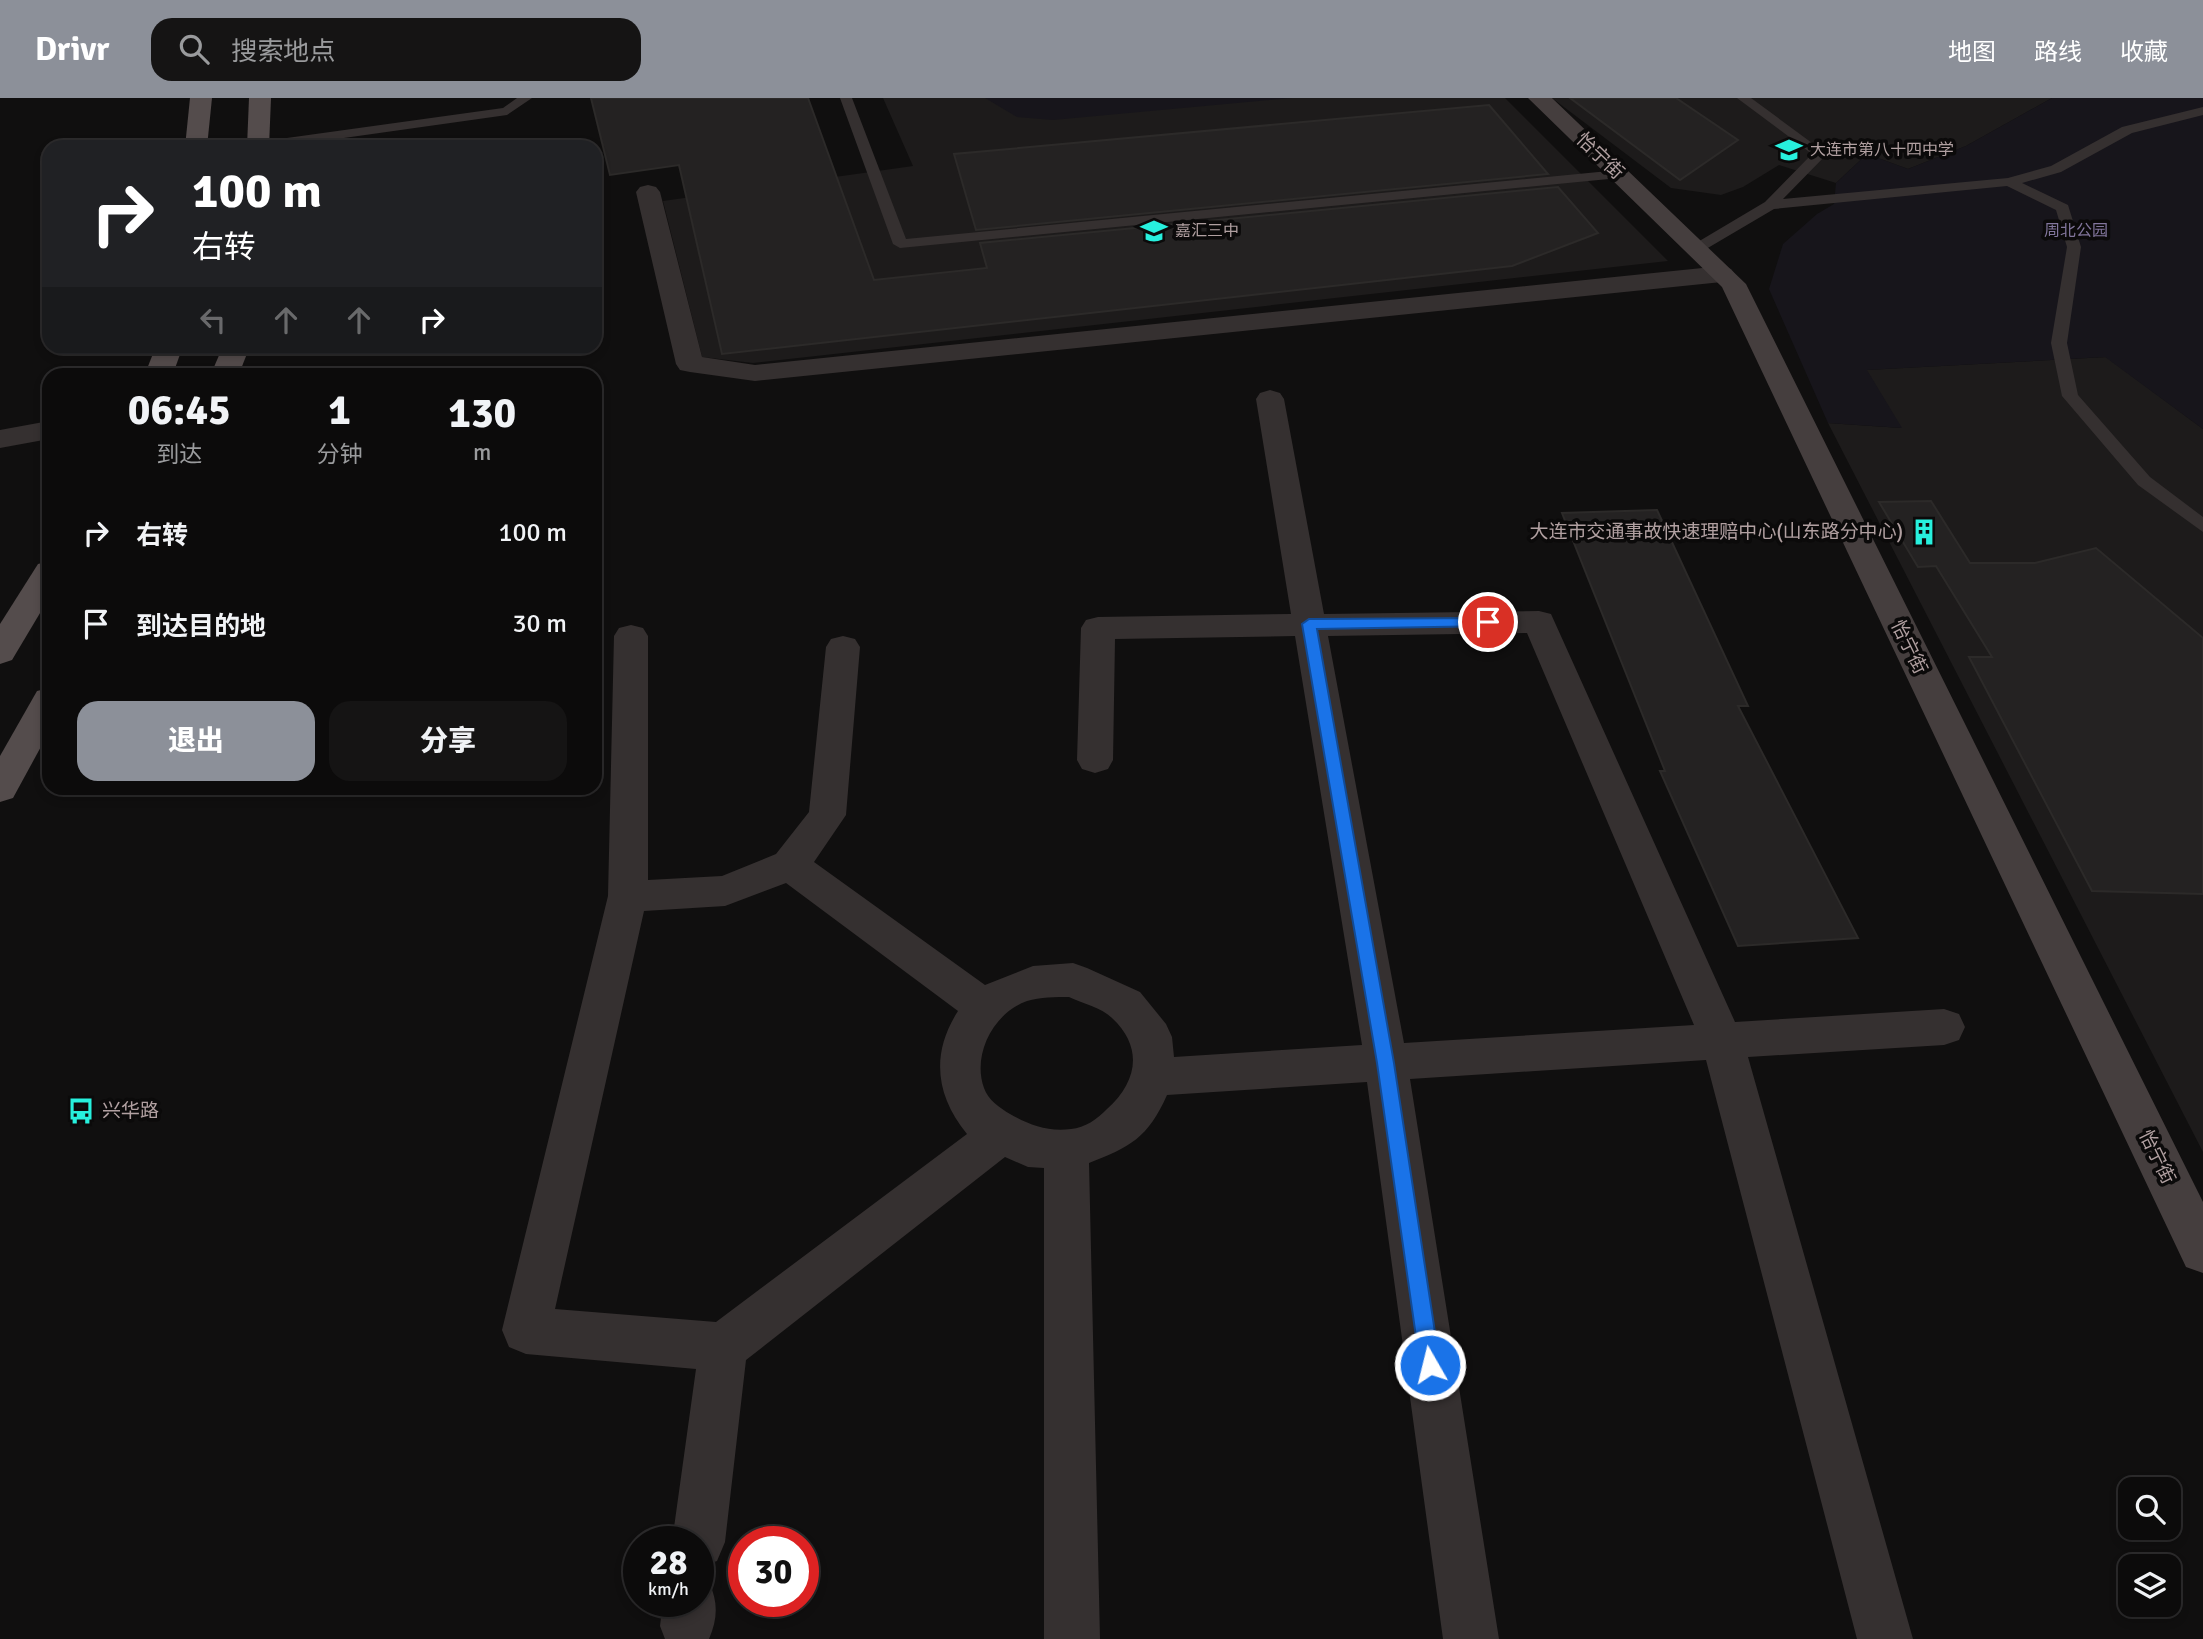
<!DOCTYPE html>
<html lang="zh">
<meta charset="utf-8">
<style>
body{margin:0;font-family:Signika,"Noto Sans SC",sans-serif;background:#151414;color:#f1f3f6;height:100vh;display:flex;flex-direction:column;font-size:26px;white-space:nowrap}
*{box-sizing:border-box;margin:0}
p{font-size:23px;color:#9a9b9d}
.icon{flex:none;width:38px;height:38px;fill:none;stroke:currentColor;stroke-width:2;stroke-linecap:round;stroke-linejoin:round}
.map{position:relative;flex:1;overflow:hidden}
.side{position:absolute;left:42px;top:270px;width:560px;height:427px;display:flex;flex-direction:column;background:#0c0b0b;border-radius:21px;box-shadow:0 4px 10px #0003,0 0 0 2px #2c2b2c}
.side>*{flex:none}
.hud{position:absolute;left:42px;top:42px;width:560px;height:214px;border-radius:21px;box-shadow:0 4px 10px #0003,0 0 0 2px #2c2b2c;background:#202124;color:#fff;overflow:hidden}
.controls{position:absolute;left:2118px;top:1379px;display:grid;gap:14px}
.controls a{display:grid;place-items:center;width:63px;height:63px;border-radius:14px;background:#0c0b0b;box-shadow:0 4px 10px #0003,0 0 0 2px #2c2b2c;font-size:35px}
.speed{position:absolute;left:623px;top:1428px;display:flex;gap:14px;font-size:35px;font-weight:700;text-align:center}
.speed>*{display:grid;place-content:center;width:91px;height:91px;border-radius:50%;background:#0c0b0b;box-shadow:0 4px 10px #0003,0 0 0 2px #2c2b2c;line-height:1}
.speed small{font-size:18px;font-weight:400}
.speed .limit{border:10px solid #d22;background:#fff;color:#111}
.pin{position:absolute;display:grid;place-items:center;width:60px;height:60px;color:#fff;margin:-30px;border:4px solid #fff;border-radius:50%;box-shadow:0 2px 7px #0007}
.me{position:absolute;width:77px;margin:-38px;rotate:352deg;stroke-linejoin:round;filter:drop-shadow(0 0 5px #0008)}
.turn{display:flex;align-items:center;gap:24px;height:147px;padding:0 35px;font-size:32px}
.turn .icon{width:91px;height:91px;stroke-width:2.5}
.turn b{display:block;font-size:49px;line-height:60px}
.lanes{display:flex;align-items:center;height:66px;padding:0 35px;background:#0003;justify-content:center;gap:35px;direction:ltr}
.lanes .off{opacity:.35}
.eta{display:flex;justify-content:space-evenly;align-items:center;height:119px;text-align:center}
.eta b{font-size:42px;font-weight:800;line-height:49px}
.primary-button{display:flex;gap:14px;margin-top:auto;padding:14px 35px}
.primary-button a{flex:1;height:80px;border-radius:21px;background:#8c9099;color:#fff;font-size:28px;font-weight:800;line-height:80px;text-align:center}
.primary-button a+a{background:#151414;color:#f1f3f6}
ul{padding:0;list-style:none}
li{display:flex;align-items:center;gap:21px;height:91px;padding:0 35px}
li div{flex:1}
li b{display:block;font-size:26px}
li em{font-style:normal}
header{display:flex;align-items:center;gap:42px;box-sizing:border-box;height:98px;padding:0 35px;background:#8c9099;color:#fff}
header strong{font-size:33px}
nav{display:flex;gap:38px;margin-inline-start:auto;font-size:24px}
.search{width:490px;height:63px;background:#151414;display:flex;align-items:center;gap:18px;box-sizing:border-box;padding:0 24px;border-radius:21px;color:#9a9b9d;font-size:26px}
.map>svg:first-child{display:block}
</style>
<header>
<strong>Drivr</strong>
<div class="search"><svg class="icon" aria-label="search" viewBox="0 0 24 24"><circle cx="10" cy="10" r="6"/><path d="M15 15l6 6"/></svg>搜索地点</div>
<nav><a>地图</a><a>路线</a><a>收藏</a></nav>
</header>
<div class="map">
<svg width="2203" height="1541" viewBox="0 0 2203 1541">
<rect width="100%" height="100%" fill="#100f0f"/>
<g fill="#1d1b1b">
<polygon points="883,0 1505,0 1668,163 753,265 702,259 663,103 913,68"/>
<polygon points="1552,0 2052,0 1966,48 1908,71 1867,56 1836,85 1779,67 1743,89 1721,97 1671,90"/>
<polygon points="2106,259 2203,331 2203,1054 1828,325 1901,330 1866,272"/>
</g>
<g fill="#17151b">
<polygon points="985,0 1292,0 1053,22 1017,19"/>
<polygon points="2052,0 2203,0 2203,331 2105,259 1867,272 1902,330 1828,325 1769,191 1783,146 1817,116 1834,106 1836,85 1867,56 1908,71 1966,48"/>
</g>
<g fill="#242222" stroke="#2c2a29" stroke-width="2">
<polygon points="591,0 808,0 874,182 987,170 980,145 1558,89 1598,135 1512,168 722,256 679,67 610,77"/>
<polygon points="1570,0 1676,0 1738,42 1680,82"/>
<polygon points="1489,7 1548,76 976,132 954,56"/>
<polygon points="1931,403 1970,465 2035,465 2096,450 2203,540 2203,796 2092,793 1969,559 1992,559 1936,468 1918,469 1879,404"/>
<polygon points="1657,412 1748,608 1738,608 1858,840 1738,848 1660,673 1665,673 1562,415"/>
</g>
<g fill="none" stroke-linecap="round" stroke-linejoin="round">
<g fill="#353030" fill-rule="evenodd">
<polygon points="517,0 532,0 507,17 280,49 251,48 258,44 503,10"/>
<polygon points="840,0 852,0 906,141 1619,72 1626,76 1619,80 900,150 893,146"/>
<polygon points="1737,0 1751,0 1827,56 1783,101 2008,80 2051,68 2122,29 2203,9 2203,17 2132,35 2061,74 2022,85 2068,107 2081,149 2067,245 2078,297 2150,379 2203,419 2203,434 2138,387 2062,298 2051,245 2067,149 2056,112 2007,88 1774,111 1701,154 1691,154 1691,148 1765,104 1812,56"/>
</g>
<g fill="#353030" fill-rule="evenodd">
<polygon points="648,87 656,89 660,94 702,259 755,267 1722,168 1731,171 1735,176 1731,181 1722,184 755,283 690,274 680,272 676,266 636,94 640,89"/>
<path d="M1270 292 1280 295 1284 301 1324 516 1539 513 1551 516 1735 924 1944 911 1959 916 1965 929 1959 942 1944 947 1748 959 1913 1541H1857L1706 962 1410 981 1499 1541H1443L1367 984 1167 997C1148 1040 1130 1049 1089 1065L1100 1541H1044V1070L1028 1069 1005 1059 746 1262 725 1444 717 1463 698 1470V1444H672L696 1271 526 1256 509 1249 502 1232 608 798 614 538 619 530 631 527 643 530 648 538V782L722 778 776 756 809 714 826 549 831 541 843 538 855 541 860 549 846 717 814 764 985 887 1033 868 1073 865 1087 870 1140 894 1166 926 1172 939 1174 959 1362 947 1295 538 1115 541 1113 662 1108 671 1095 675 1082 671 1077 662 1081 530 1086 522 1098 519 1291 516 1256 301 1260 295ZM1527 535 1694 927 1404 945 1328 538ZM786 785 958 913C931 955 935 997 967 1036L716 1224 555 1211 644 813 725 808ZM1069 899C1082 905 1102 910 1112 920 1144 950 1137 984 1107 1011 1097 1021 1085 1030 1071 1031 1048 1034 1029 1027 1010 1016 1000 1010 988 1002 984 990 972 957 993 915 1027 903 1040 899 1056 899 1069 899Z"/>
<polygon points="49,323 49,341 0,350 0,332"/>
<path d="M698 1479 709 1484C718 1504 718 1520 709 1541H665L660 1528 663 1503H698Z"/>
</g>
<polygon fill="#453e3e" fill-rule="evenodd" points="1528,0 1552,0 1746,186 2203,1104 2203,1175 2186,1169 1722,189"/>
<g fill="#544c4c" fill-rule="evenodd">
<polygon points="190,0 212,0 207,49 185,49"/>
<polygon points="249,0 271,0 269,49 247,49"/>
<polygon points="156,248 183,248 173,276 145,276"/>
<polygon points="223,248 250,248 239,276 211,276"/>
<polygon points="49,463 49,500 12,562 0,566 0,526 38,466"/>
<polygon points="49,590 49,634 13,700 0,704 0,658 37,593"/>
</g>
</g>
<polygon fill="#1a73e8" stroke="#114b97" stroke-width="2" points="1488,520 1493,521 1493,528 1317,531 1394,965 1440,1267 1437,1274 1430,1277 1423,1274 1420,1267 1377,965 1302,526 1309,521"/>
<defs>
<g id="school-bare" transform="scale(2.1)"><path d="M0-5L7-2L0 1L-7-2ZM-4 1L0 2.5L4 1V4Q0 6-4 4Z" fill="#27f0dd" stroke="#0b0a0a" stroke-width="2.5" paint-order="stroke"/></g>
<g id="building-bare" transform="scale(2.1)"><path d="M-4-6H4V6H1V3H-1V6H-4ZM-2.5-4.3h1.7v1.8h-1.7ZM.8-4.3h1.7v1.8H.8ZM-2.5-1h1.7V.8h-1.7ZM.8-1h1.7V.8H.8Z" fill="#27f0dd" stroke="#0b0a0a" stroke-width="2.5" paint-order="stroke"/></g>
<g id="bus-bare" transform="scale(2.1)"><path d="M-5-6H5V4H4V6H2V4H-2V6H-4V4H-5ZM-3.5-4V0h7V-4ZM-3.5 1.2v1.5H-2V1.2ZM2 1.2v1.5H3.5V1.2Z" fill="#27f0dd" stroke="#0b0a0a" stroke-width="2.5" paint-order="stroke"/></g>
</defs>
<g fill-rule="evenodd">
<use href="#school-bare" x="1789" y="52"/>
<use href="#school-bare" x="1154" y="133"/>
<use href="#building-bare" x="1924" y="434"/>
<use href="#bus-bare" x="81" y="1013"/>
</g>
<g text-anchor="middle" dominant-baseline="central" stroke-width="7" stroke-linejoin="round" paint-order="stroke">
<g font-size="16" fill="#b1a0a1" stroke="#0b0a0a" text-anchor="start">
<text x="1810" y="52">大连市第八十四中学</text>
<text x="1175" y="133">嘉汇三中</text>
</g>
<g font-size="16" fill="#82769c" stroke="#0b0a0a">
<text x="2076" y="133">周北公园</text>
</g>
<g font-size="19" fill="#b1a0a1" stroke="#0b0a0a">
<text transform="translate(1600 58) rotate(44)">怡宁街</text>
<text transform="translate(1909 549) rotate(64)">怡宁街</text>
<text transform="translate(2157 1059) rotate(64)">怡宁街</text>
</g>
<g font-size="19" fill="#b1a0a1" stroke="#0b0a0a" text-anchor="end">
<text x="1903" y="434">大连市交通事故快速理赔中心(山东路分中心)</text>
<text x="102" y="1013" text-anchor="start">兴华路</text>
</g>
</g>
</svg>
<div class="controls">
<a><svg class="icon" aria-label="search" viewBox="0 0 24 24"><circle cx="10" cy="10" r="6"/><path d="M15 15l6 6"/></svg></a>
<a><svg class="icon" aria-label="layers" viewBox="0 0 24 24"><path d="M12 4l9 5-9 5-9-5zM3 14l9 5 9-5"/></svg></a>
</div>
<div class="speed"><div>28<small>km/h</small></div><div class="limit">30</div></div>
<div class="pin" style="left:1488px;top:524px;background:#d93025"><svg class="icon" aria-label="arrive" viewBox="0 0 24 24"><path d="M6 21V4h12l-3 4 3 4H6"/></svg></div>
<svg class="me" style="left:1430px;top:1267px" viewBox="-20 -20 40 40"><circle r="17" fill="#1a73e8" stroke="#fff" stroke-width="3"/><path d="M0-11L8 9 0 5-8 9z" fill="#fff"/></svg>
<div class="hud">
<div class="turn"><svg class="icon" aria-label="right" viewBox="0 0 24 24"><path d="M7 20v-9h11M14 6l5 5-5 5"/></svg><div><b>100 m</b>右转</div></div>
<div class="lanes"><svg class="icon off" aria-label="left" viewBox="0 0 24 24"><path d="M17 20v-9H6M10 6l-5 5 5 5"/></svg><svg class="icon off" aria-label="ahead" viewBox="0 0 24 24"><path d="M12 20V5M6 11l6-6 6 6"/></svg><svg class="icon off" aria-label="ahead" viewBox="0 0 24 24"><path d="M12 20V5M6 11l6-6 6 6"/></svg><svg class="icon" aria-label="right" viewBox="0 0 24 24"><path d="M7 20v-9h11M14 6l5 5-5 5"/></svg></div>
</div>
<section class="side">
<div class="eta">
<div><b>06:45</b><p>到达</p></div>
<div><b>1</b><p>分钟</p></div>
<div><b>130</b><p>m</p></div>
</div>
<ul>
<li><svg class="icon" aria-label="right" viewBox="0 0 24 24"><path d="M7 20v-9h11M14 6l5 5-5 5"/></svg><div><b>右转</b></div><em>100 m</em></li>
<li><svg class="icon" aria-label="arrive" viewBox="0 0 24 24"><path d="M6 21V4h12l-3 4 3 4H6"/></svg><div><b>到达目的地</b></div><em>30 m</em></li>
</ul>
<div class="primary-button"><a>退出</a><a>分享</a></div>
</section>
</div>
